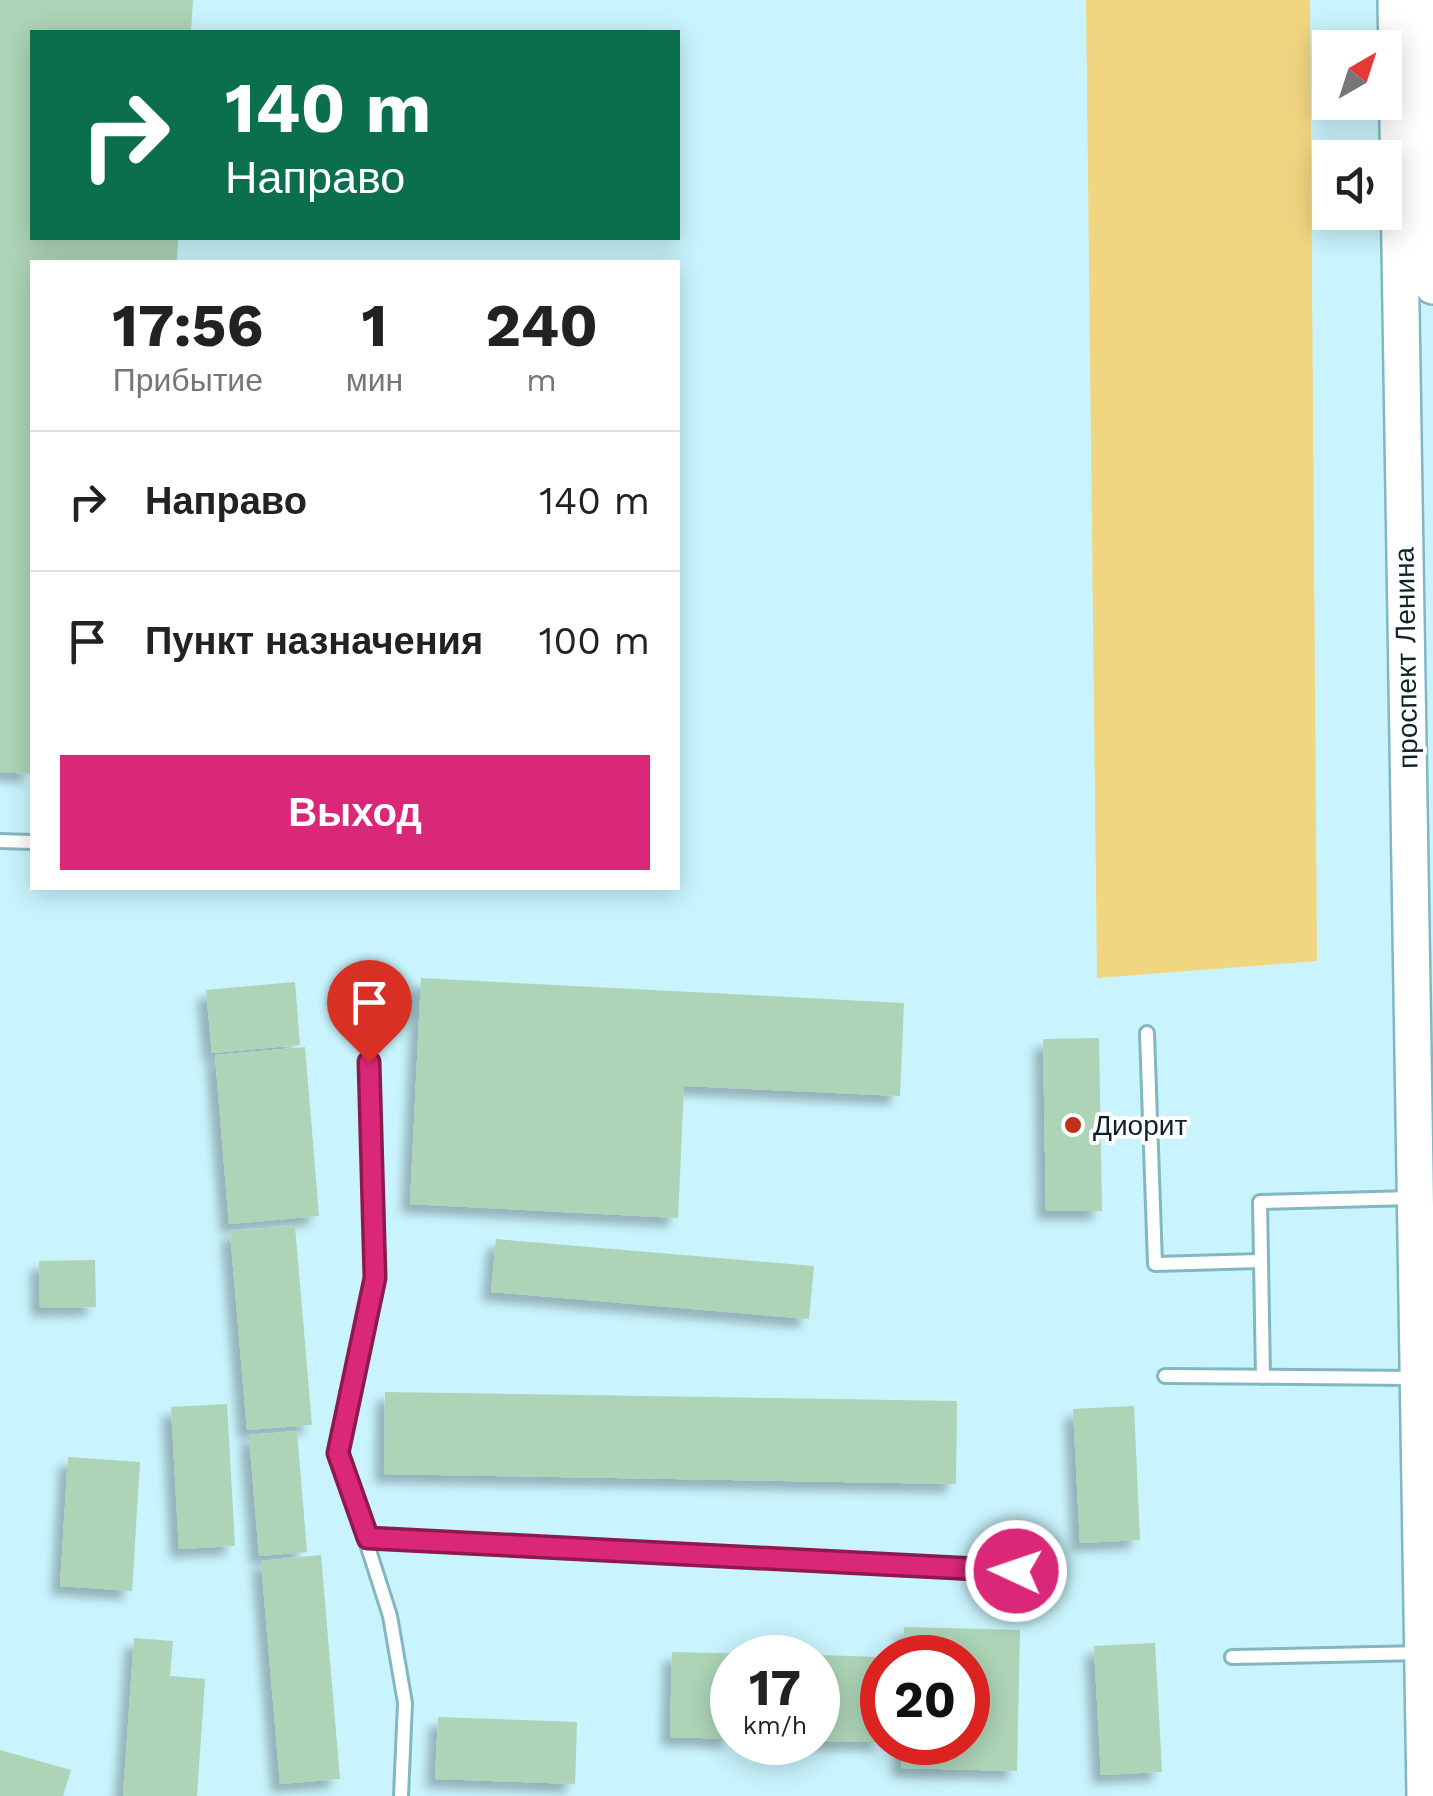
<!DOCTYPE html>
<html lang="ru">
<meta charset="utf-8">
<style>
body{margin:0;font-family:"Work Sans",sans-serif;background:#f2f2f2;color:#222;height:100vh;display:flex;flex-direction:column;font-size:38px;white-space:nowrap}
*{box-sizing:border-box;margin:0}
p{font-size:32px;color:#767676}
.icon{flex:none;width:55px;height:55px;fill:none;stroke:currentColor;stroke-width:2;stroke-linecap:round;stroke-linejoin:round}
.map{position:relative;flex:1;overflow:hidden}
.drawer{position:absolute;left:30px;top:260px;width:650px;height:630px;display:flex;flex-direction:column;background:#fff;border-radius:0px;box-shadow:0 5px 25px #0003}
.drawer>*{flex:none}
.banner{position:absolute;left:30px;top:30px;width:650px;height:210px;border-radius:0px;box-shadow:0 5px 25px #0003;background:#0b6e4f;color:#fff;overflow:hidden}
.needle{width:65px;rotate:39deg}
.tools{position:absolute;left:1312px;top:30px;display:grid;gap:20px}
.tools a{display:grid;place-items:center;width:90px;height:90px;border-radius:0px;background:#fff;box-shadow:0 5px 25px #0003;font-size:50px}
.speed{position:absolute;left:710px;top:1635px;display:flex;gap:20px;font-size:50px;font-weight:700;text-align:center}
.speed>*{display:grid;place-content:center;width:130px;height:130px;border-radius:50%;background:#fff;box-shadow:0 5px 25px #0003;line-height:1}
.speed small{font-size:25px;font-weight:400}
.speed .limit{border:15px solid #d22;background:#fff;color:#111}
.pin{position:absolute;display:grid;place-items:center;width:85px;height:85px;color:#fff;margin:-102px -42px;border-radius:50% 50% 50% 0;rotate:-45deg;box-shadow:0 0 10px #0007}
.pin .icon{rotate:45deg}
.me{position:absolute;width:110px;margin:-55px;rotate:273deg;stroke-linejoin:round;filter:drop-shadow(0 0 8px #0008)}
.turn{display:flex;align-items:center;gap:35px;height:210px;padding:0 30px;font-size:45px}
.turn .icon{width:130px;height:130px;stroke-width:2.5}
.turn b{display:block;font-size:70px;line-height:85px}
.eta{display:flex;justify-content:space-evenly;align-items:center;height:170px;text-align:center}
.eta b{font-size:60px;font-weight:700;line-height:70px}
.button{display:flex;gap:20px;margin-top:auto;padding:20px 30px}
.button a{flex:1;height:115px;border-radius:0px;background:#db2777;color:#fff;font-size:40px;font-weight:700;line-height:115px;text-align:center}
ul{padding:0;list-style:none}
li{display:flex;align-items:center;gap:30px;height:140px;padding:0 30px;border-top:2px solid #e0e0e0}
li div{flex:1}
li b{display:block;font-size:38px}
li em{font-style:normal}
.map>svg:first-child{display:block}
</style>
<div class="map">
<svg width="1433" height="1796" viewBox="0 0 1433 1796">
<defs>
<filter id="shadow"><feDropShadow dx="-9" dy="9" stdDeviation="5" flood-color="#0004"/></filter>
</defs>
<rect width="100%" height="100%" fill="#c9f4fd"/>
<polygon fill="#f1d682" points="1086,0 1310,0 1317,961 1097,978"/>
<g fill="#add4b7" filter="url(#shadow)">
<polygon points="0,0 193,0 191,32 32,32 32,238 178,238 177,262 32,262 32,774 0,772"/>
<polygon points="421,978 904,1003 900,1096 684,1086 678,1218 410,1204"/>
<polygon points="295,982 300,1045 212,1053 206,990"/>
<polygon points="1099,1038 1102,1211 1046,1211 1043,1039"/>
<polygon points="305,1047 319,1216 229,1224 215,1055"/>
<polygon points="295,1226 312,1425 247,1430 230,1231"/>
<polygon points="496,1239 814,1266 809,1319 491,1292"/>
<polygon points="95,1260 96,1307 40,1308 39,1261"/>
<polygon points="385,1392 957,1401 956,1484 384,1474"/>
<polygon points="227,1404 235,1546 179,1549 171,1407"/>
<polygon points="1134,1406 1140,1540 1080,1543 1073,1409"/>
<polygon points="297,1431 307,1552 259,1556 249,1435"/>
<polygon points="68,1457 140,1462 132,1591 60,1586"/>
<polygon points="321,1555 340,1779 280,1784 261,1561"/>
<polygon points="904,1627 1020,1630 1017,1771 901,1768 902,1742 968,1742 968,1658 904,1658"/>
<polygon points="134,1638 173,1641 170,1676 205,1679 197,1796 123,1796"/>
<polygon points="1155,1643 1162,1772 1101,1775 1094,1646"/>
<polygon points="672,1652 761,1654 732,1658 732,1739 670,1737"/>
<polygon points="818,1655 882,1657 882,1742 818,1741"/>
<polygon points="438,1717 577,1722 575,1784 435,1779"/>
<polygon points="0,1750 71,1770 63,1796 0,1796"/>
</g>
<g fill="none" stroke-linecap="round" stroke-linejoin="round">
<g stroke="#82b7c2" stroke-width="18">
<g id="service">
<polyline points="0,841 32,842"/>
<polyline points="1147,1033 1155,1264 1260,1261"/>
<polyline points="369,1061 375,1278 338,1453 390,1616 405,1703 401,1796"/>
<polyline points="1165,1376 1415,1378"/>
<polyline points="1263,1377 1260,1202 1412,1198"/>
<polyline points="367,1538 1016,1571"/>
<polyline points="1232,1657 1422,1653"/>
</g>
</g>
<g stroke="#82b7c2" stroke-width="40">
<g id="secondary">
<polyline points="1396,0 1425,1796"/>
<polyline points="1426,0 1433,286"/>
</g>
</g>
<use href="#service" stroke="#fff" stroke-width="12"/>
<use href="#secondary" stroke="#fff" stroke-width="35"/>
</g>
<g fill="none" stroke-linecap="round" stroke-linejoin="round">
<g stroke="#8e194d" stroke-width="25">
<polyline id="route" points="369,1062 375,1278 338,1453 368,1538 1016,1571"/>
</g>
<use href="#route" stroke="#db2777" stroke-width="18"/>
</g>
<circle fill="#bd3218" stroke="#fff" stroke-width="4" cx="1073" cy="1125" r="10"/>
<g text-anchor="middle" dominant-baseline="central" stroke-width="8" stroke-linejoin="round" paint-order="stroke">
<g font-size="28" fill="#0e2328" stroke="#fff">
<text transform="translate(1406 658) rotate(-91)">проспект Ленина</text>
</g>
<g font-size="28" fill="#0e2328" stroke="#fff" text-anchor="start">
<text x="1093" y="1125">Диорит</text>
</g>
</g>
</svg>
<div class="tools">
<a><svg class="needle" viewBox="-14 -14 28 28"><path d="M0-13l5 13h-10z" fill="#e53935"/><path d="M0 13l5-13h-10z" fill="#767676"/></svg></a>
<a><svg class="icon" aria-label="sound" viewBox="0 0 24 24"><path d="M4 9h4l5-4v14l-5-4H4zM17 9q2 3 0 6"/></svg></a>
</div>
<div class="speed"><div>17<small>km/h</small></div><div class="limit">20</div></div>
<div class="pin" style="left:369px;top:1062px;background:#d93025"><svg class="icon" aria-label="arrive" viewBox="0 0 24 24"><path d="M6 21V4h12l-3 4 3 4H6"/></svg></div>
<svg class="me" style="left:1016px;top:1571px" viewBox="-20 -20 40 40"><circle r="17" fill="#db2777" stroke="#fff" stroke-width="3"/><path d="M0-11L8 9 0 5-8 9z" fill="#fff"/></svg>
<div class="banner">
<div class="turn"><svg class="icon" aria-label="right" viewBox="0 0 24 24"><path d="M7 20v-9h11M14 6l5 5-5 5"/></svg><div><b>140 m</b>Направо</div></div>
</div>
<section class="drawer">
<div class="eta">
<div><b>17:56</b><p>Прибытие</p></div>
<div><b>1</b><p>мин</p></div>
<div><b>240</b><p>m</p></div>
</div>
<ul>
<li><svg class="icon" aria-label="right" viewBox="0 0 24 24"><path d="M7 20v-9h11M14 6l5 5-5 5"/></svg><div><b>Направо</b></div><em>140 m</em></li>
<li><svg class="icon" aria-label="arrive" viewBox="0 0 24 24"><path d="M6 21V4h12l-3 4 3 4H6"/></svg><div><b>Пункт назначения</b></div><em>100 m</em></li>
</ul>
<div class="button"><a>Выход</a></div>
</section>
</div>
